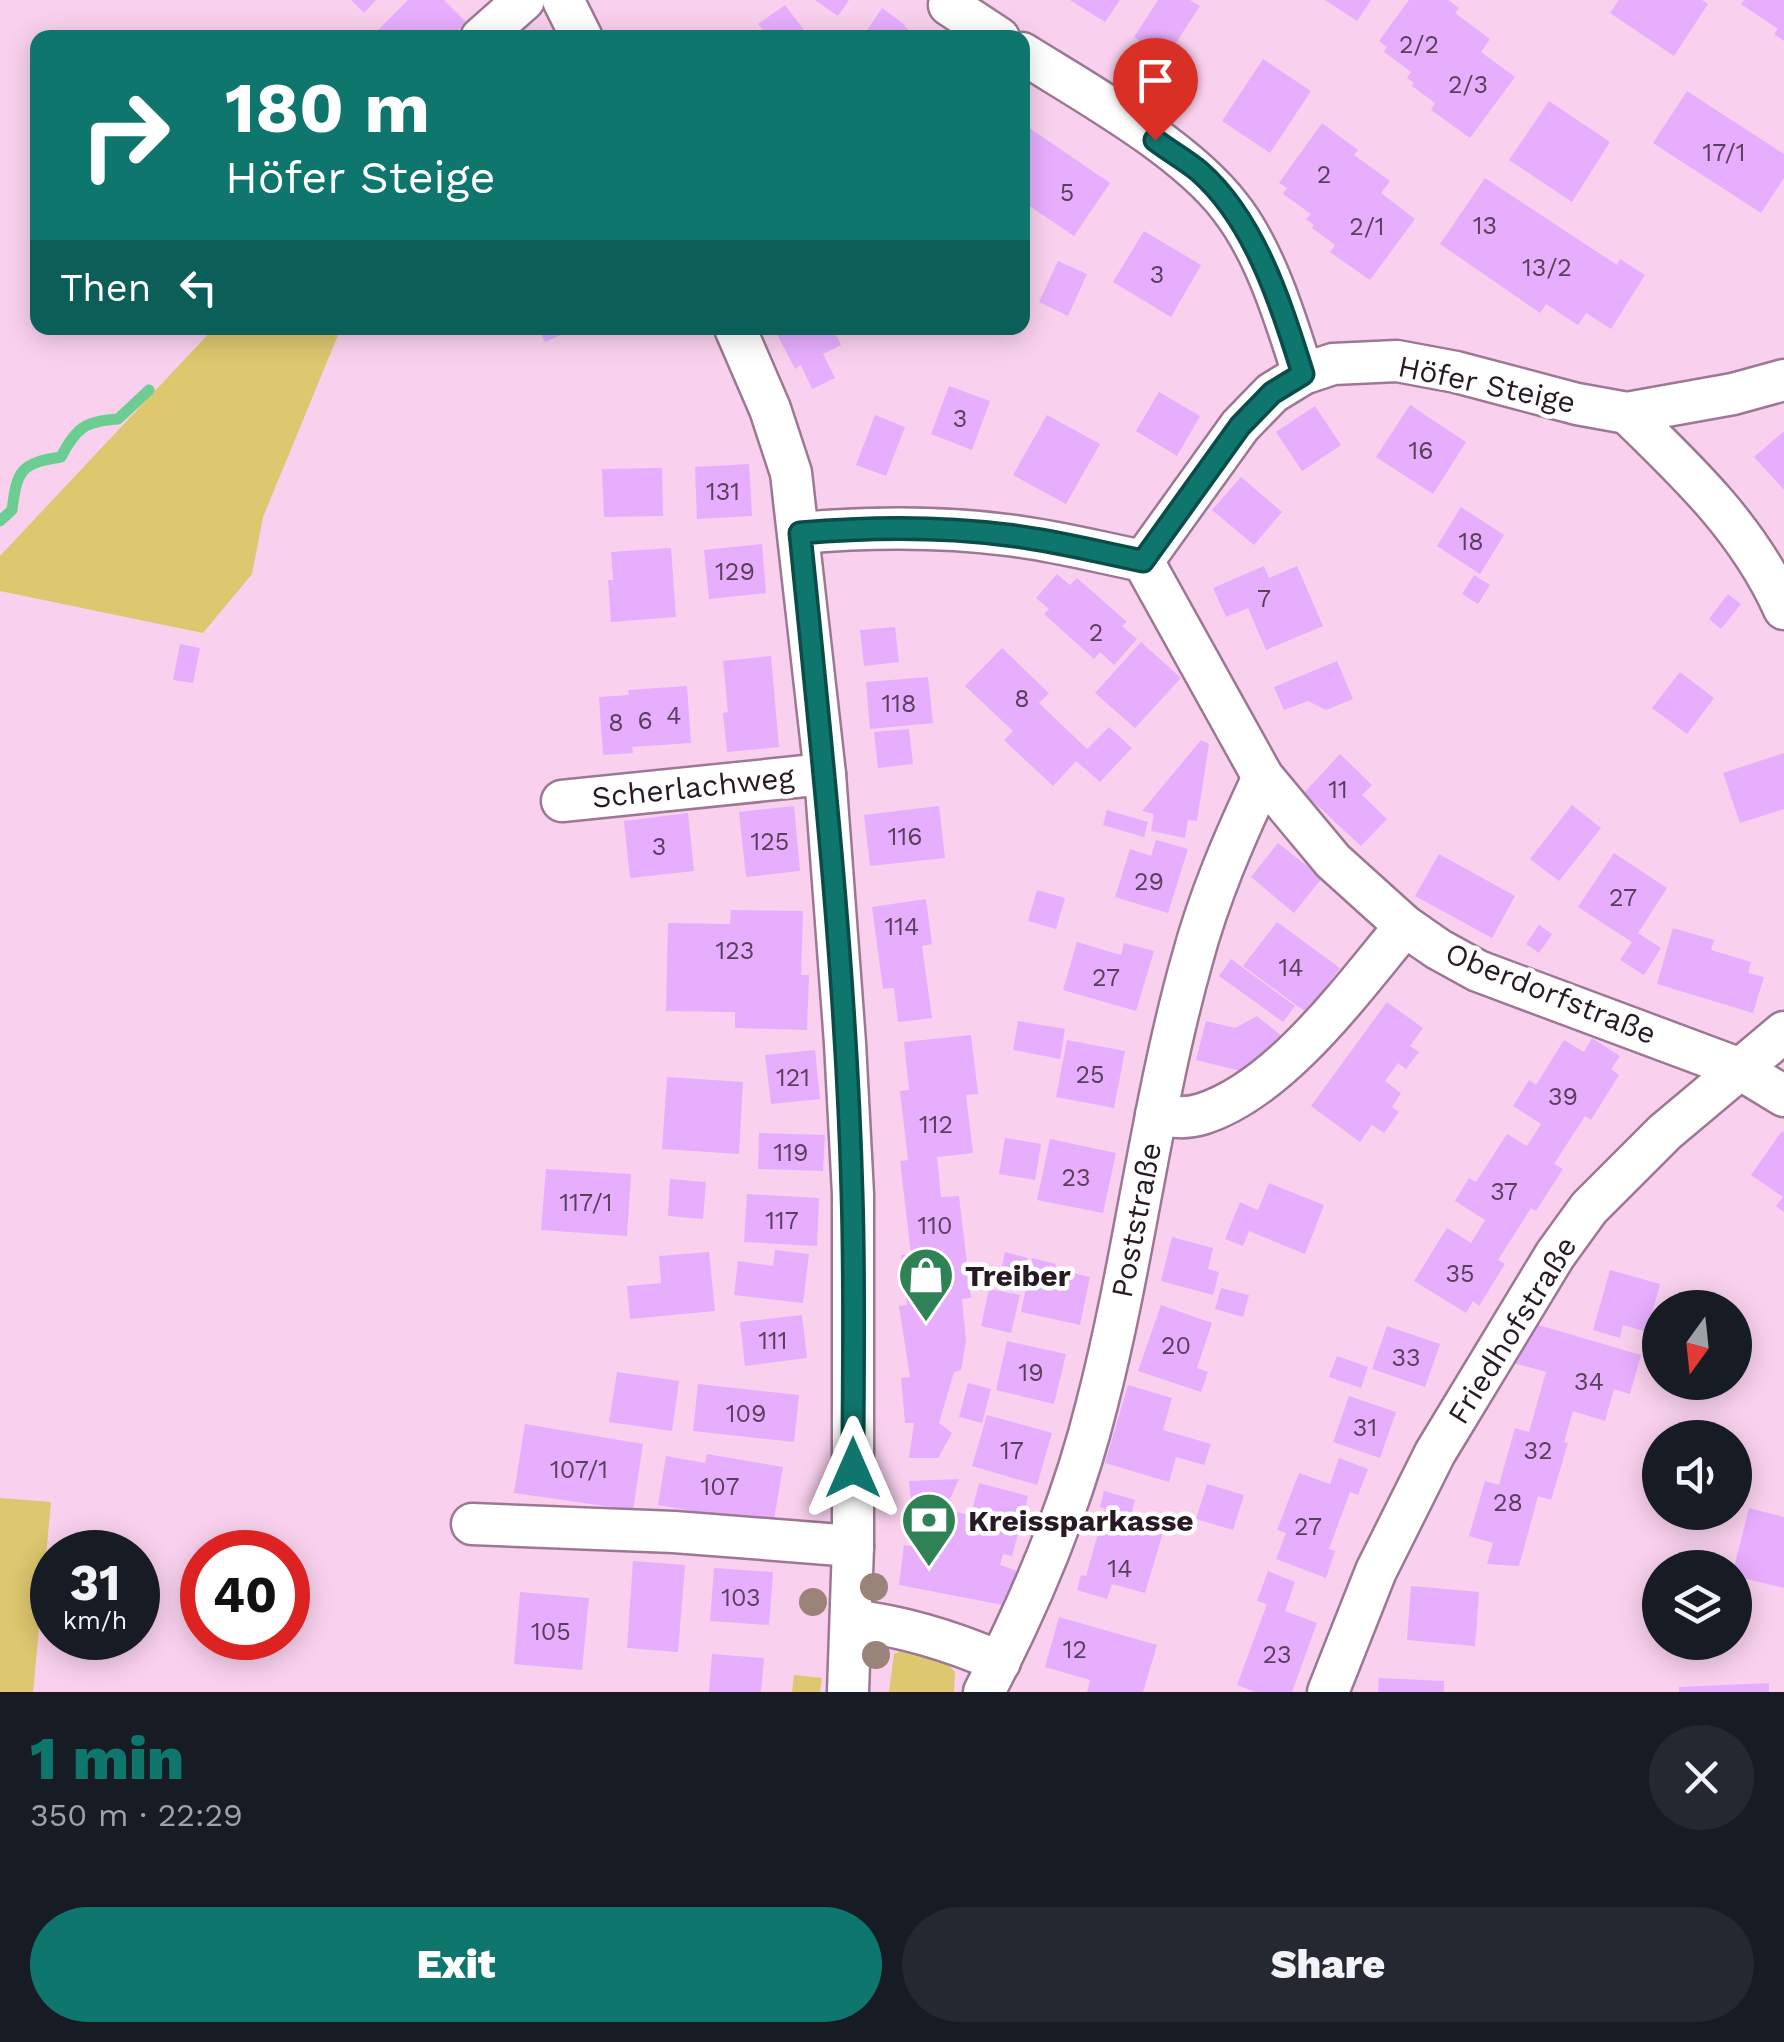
<!DOCTYPE html>
<meta charset="utf-8">
<style>
body{margin:0;font-family:"Work Sans",sans-serif;background:#242831;color:#f1f3f6;height:100vh;display:flex;flex-direction:column;font-size:38px;white-space:nowrap}
*{box-sizing:border-box;margin:0}
p{font-size:32px;color:#9ea1a6}
.icon{flex:none;width:55px;height:55px;fill:none;stroke:currentColor;stroke-width:2;stroke-linecap:round;stroke-linejoin:round}
.map{position:relative;height:1692px;overflow:hidden}
.details{display:flex;flex-direction:column;background:#171b24;flex:1}
.details>*{flex:none}
.top-card{position:absolute;left:30px;top:30px;width:1000px;height:305px;border-radius:20px;box-shadow:0 5px 25px #0003;background:#0f766e;color:#fff;overflow:hidden}
.needle{width:65px;rotate:195deg}
.controls{position:absolute;left:1642px;top:1290px;display:grid;gap:20px}
.controls a{display:grid;place-items:center;width:110px;height:110px;border-radius:50%;background:#171b24;box-shadow:0 5px 25px #0003;font-size:50px}
.speed{position:absolute;left:30px;top:1530px;display:flex;gap:20px;font-size:50px;font-weight:700;text-align:center}
.speed>*{display:grid;place-content:center;width:130px;height:130px;border-radius:50%;background:#171b24;box-shadow:0 5px 25px #0003;line-height:1}
.speed small{font-size:25px;font-weight:400}
.speed .limit{border:15px solid #d22;background:#fff;color:#111}
.pin{position:absolute;display:grid;place-items:center;width:85px;height:85px;color:#fff;margin:-102px -42px;border-radius:50% 50% 50% 0;rotate:-45deg;box-shadow:0 0 10px #0007}
.pin .icon{rotate:45deg}
.me{position:absolute;width:110px;margin:-55px;rotate:0deg;stroke-linejoin:round;filter:drop-shadow(0 0 8px #0008)}
.turn{display:flex;align-items:center;gap:35px;height:210px;padding:0 30px;font-size:45px}
.turn .icon{width:130px;height:130px;stroke-width:2.5}
.turn b{display:block;font-size:70px;line-height:85px}
.then{display:flex;align-items:center;height:95px;padding:0 30px;background:#0003;gap:20px;font-size:38px}
.round{display:grid;place-items:center;flex:none;width:105px;height:105px;border-radius:52px;background:#242831}
.headline{display:flex;align-items:center;justify-content:space-between;height:170px;padding:0 30px}
h1{font-size:60px;font-weight:800;line-height:75px;color:#0f766e}
.action{display:flex;gap:20px;margin-top:auto;padding:20px 30px}
.action a{flex:1;height:115px;border-radius:60px;background:#0f766e;color:#fff;font-size:40px;font-weight:800;line-height:115px;text-align:center}
.action a+a{background:#242831;color:#f1f3f6}
.map>svg:first-child{display:block}
</style>
<div class="map">
<svg width="1784" height="1692" viewBox="0 0 1784 1692">
<rect width="100%" height="100%" fill="#f9d1ee"/>
<g fill="#ddc76f">
<polygon points="214,328 341,328 263,517 252,574 203,633 0,591 0,556"/>
<polygon points="0,1498 51,1502 33,1692 0,1692"/>
<polygon points="901,1651 948,1664 955,1672 954,1692 889,1692 894,1654"/>
<polygon points="794,1675 822,1678 820,1692 792,1692"/>
</g>
<g fill="none" stroke-linecap="round" stroke-linejoin="round">
<path stroke="#6ccd93" stroke-width="11" d="M0 521 12 510C17 471 20 463 61 457 76 428 85 421 118 419L149 390"/>
</g>
<g fill="#e7aefe">
<polygon points="351,0 376,0 364,13"/>
<polygon points="408,0 444,0 466,22 450,38 370,38"/>
<polygon points="815,0 849,0 838,16"/>
<polygon points="1070,0 1120,0 1105,22"/>
<polygon points="1158,0 1190,0 1200,6 1166,58 1134,37"/>
<polygon points="1325,0 1371,0 1357,21"/>
<polygon points="1409,0 1448,0 1459,8 1455,13 1490,39 1481,52 1515,77 1470,138 1431,110 1435,103 1412,86 1414,83 1407,78 1411,72 1384,52 1387,47 1379,41"/>
<polygon points="1619,0 1702,0 1708,4 1674,56 1610,13"/>
<polygon points="1744,0 1784,0 1784,41 1774,34 1778,29 1741,4"/>
<polygon points="785,5 810,38 755,38 764,31 758,24"/>
<polygon points="882,8 901,22 916,38 862,38"/>
<polygon points="1263,59 1311,91 1270,153 1222,121"/>
<polygon points="1157,76 1170,85 1155,110 1141,101"/>
<polygon points="1687,91 1784,154 1784,178 1761,213 1653,143"/>
<polygon points="1549,101 1610,142 1572,202 1509,160"/>
<polygon points="1022,123 1110,183 1074,236 1022,201"/>
<polygon points="1322,123 1358,150 1354,155 1390,181 1381,193 1415,219 1370,280 1330,252 1335,245 1312,228 1314,225 1306,219 1311,214 1283,194 1287,188 1279,183"/>
<polygon points="1485,178 1617,265 1620,259 1645,275 1611,329 1586,313 1578,325 1546,304 1540,313 1440,244"/>
<polygon points="1144,231 1201,265 1171,317 1113,282"/>
<polygon points="1058,261 1087,274 1068,316 1039,302"/>
<polygon points="538,328 576,328 545,342"/>
<polygon points="774,328 833,328 841,345 823,354 835,378 812,389 801,365 795,369"/>
<polygon points="949,386 990,401 972,450 931,434"/>
<polygon points="1159,392 1200,416 1177,456 1136,431"/>
<polygon points="1410,405 1466,442 1433,494 1376,457"/>
<polygon points="1315,406 1341,445 1302,471 1276,432"/>
<polygon points="875,415 905,427 886,476 856,465"/>
<polygon points="1047,415 1100,444 1066,504 1013,475"/>
<polygon points="1784,431 1784,490 1754,457"/>
<polygon points="749,464 752,516 697,519 695,467"/>
<polygon points="662,468 663,516 604,517 602,469"/>
<polygon points="1241,477 1282,512 1254,545 1212,510"/>
<polygon points="1461,507 1504,535 1480,574 1437,546"/>
<polygon points="762,544 766,593 709,599 704,550"/>
<polygon points="671,548 676,617 611,622 608,580 613,580 611,552"/>
<polygon points="1264,566 1269,578 1297,566 1323,626 1266,650 1248,608 1226,617 1213,588"/>
<polygon points="1057,574 1070,585 1077,578 1127,622 1122,626 1137,639 1114,665 1100,652 1094,659 1044,614 1049,609 1036,598"/>
<polygon points="1474,575 1490,585 1478,604 1462,594"/>
<polygon points="1728,594 1741,604 1721,629 1709,619"/>
<polygon points="895,627 899,662 864,666 860,630"/>
<polygon points="1141,642 1181,678 1135,728 1095,693"/>
<polygon points="180,644 200,648 193,683 173,680"/>
<polygon points="1002,648 1049,693 1039,703 1087,749 1109,727 1132,748 1100,782 1076,761 1053,786 1004,740 1013,731 965,686"/>
<polygon points="771,656 779,747 727,752 723,713 728,712 723,661"/>
<polygon points="1337,661 1353,699 1326,710 1308,701 1284,710 1274,687"/>
<polygon points="1680,672 1714,698 1687,734 1652,708"/>
<polygon points="928,677 933,723 870,729 866,682"/>
<polygon points="687,686 691,743 632,747 633,753 603,755 599,697 629,695 628,690"/>
<polygon points="909,729 913,764 878,768 874,732"/>
<polygon points="1201,740 1209,744 1197,821 1188,820 1185,838 1151,831 1154,814 1142,811"/>
<polygon points="1784,753 1784,809 1740,823 1723,773"/>
<polygon points="1340,754 1372,785 1362,795 1387,819 1361,846 1304,793"/>
<polygon points="1572,805 1601,828 1559,881 1530,859"/>
<polygon points="794,806 800,871 746,877 739,812"/>
<polygon points="939,806 945,858 870,866 864,815"/>
<polygon points="1107,810 1148,822 1144,837 1103,825"/>
<polygon points="688,813 694,871 630,878 624,821"/>
<polygon points="1156,840 1188,849 1168,913 1115,897 1130,849 1151,856"/>
<polygon points="1278,843 1322,878 1294,913 1251,877"/>
<polygon points="1614,853 1667,888 1638,933 1661,948 1644,975 1620,960 1632,942 1578,907"/>
<polygon points="1439,854 1515,896 1492,938 1415,896"/>
<polygon points="1037,890 1065,898 1056,929 1028,921"/>
<polygon points="926,899 932,944 922,946 932,1018 898,1022 894,988 883,989 872,907"/>
<polygon points="731,910 803,911 801,975 809,975 807,1030 735,1028 735,1012 666,1011 668,923 730,924"/>
<polygon points="1277,922 1340,968 1307,1013 1243,966"/>
<polygon points="1539,925 1552,934 1539,953 1526,944"/>
<polygon points="1673,928 1714,940 1711,950 1751,962 1748,973 1764,977 1753,1013 1657,984"/>
<polygon points="1077,942 1121,955 1124,943 1154,951 1136,1011 1063,990"/>
<polygon points="1231,959 1295,1006 1283,1022 1219,976"/>
<polygon points="1387,1002 1423,1028 1410,1046 1419,1052 1406,1069 1398,1063 1385,1081 1401,1093 1392,1107 1399,1112 1384,1133 1372,1125 1360,1142 1311,1106"/>
<polygon points="1257,1016 1283,1037 1241,1071 1196,1060 1206,1021 1235,1028"/>
<polygon points="1018,1021 1065,1029 1060,1059 1013,1050"/>
<polygon points="971,1035 978,1094 966,1095 973,1153 937,1157 941,1197 959,1196 971,1298 962,1299 966,1341 961,1370 954,1372 939,1423 952,1433 938,1458 909,1458 914,1423 905,1423 901,1378 910,1377 899,1306 907,1305 901,1255 911,1254 900,1161 908,1160 900,1091 909,1090 904,1042"/>
<polygon points="1592,1038 1620,1056 1611,1069 1619,1075 1591,1120 1585,1116 1554,1164 1563,1169 1536,1211 1531,1208 1498,1260 1505,1264 1479,1306 1473,1301 1466,1313 1414,1281 1447,1228 1471,1243 1485,1220 1455,1201 1469,1178 1476,1182 1507,1134 1527,1146 1541,1124 1513,1106 1529,1080 1536,1085 1564,1040 1584,1052"/>
<polygon points="1067,1040 1125,1051 1114,1108 1056,1097"/>
<polygon points="815,1050 820,1099 771,1104 765,1055"/>
<polygon points="667,1077 743,1082 739,1154 662,1149"/>
<polygon points="1782,1131 1784,1133 1784,1212 1776,1206 1783,1197 1751,1175"/>
<polygon points="759,1133 825,1135 823,1171 758,1169"/>
<polygon points="1005,1138 1041,1144 1035,1180 999,1174"/>
<polygon points="1050,1139 1116,1153 1103,1213 1037,1200"/>
<polygon points="546,1169 631,1174 627,1236 541,1230"/>
<polygon points="670,1179 706,1182 703,1219 668,1216"/>
<polygon points="1269,1183 1324,1205 1305,1254 1249,1231 1243,1246 1225,1239 1240,1202 1258,1210"/>
<polygon points="747,1194 819,1198 817,1246 744,1242"/>
<polygon points="1172,1237 1213,1248 1208,1269 1219,1272 1213,1295 1161,1281"/>
<polygon points="775,1250 809,1254 803,1303 734,1295 738,1261 773,1266"/>
<polygon points="709,1252 715,1311 630,1319 627,1286 661,1283 659,1256"/>
<polygon points="1005,1252 1028,1258 1023,1281 1000,1276"/>
<polygon points="1032,1258 1056,1264 1055,1269 1090,1277 1080,1325 1021,1312"/>
<polygon points="1610,1270 1660,1284 1647,1332 1623,1325 1620,1338 1593,1330"/>
<polygon points="1221,1288 1249,1295 1243,1317 1215,1309"/>
<polygon points="989,1289 1020,1295 1011,1333 981,1326"/>
<polygon points="1161,1305 1212,1323 1197,1368 1208,1372 1201,1392 1138,1371"/>
<polygon points="802,1315 807,1358 745,1366 740,1322"/>
<polygon points="1535,1324 1641,1355 1630,1394 1614,1389 1605,1421 1573,1411 1564,1442 1568,1443 1551,1500 1538,1496 1519,1566 1487,1564 1493,1543 1469,1536 1485,1481 1499,1485 1515,1428 1529,1432 1546,1372 1514,1363"/>
<polygon points="1387,1326 1440,1344 1425,1387 1372,1369"/>
<polygon points="1007,1341 1066,1354 1054,1404 996,1390"/>
<polygon points="1337,1356 1368,1367 1361,1388 1329,1377"/>
<polygon points="617,1372 679,1381 672,1431 609,1422"/>
<polygon points="968,1383 991,1389 982,1423 959,1417"/>
<polygon points="698,1384 799,1395 794,1442 693,1431"/>
<polygon points="1128,1385 1172,1398 1163,1430 1211,1444 1204,1465 1176,1457 1169,1482 1105,1463"/>
<polygon points="1349,1396 1396,1412 1380,1458 1333,1442"/>
<polygon points="987,1415 1052,1433 1037,1485 972,1466"/>
<polygon points="525,1424 643,1444 633,1510 514,1493"/>
<polygon points="707,1454 783,1467 773,1525 658,1505 666,1456 705,1463"/>
<polygon points="1339,1458 1368,1469 1358,1495 1350,1492 1329,1549 1335,1551 1326,1578 1276,1559 1286,1533 1277,1530 1299,1473 1330,1484"/>
<polygon points="959,1479 945,1510 971,1515 979,1483 1028,1496 1012,1556 1003,1554 1000,1565 1017,1571 1003,1605 899,1585 904,1545 915,1547 909,1481"/>
<polygon points="1207,1484 1244,1495 1233,1530 1196,1519"/>
<polygon points="1104,1491 1135,1500 1131,1516 1165,1526 1145,1593 1112,1584 1107,1599 1077,1590 1081,1575 1086,1576 1105,1509 1100,1507"/>
<polygon points="1749,1508 1784,1517 1784,1588 1735,1576 1734,1568"/>
<polygon points="633,1561 685,1565 678,1652 627,1648"/>
<polygon points="714,1568 773,1572 769,1625 710,1621"/>
<polygon points="1268,1571 1295,1582 1285,1611 1317,1623 1292,1692 1255,1692 1237,1685 1267,1604 1257,1601"/>
<polygon points="1411,1586 1479,1592 1475,1646 1407,1640"/>
<polygon points="520,1592 589,1598 582,1670 514,1664"/>
<polygon points="1059,1617 1157,1645 1143,1692 1087,1692 1090,1680 1045,1667"/>
<polygon points="712,1654 764,1658 761,1692 709,1692"/>
<polygon points="1379,1678 1444,1681 1444,1692 1378,1692"/>
<polygon points="1769,1683 1769,1692 1679,1692 1679,1687"/>
</g>
<g fill="none" stroke-linecap="round" stroke-linejoin="round">
<g stroke="#9c7893" stroke-width="45">
<g id="minor">
<polyline points="563,0 582,38"/>
<polyline points="952,0 949,5 999,38"/>
<polyline points="481,38 524,0"/>
<path d="M1022 53C1086 93 1185 148 1230 207 1265 251 1286 320 1303 374"/>
<polyline points="735,328 770,409 791,473 825,774 845,1043 853,1194 853,1546 848,1692"/>
<path d="M1627 413C1688 472 1749 530 1784 609"/>
<path d="M799 533C868 527 938 526 1007 535 1052 540 1098 552 1143 561L1240 426 1272 393 1303 374 1333 364 1397 361 1456 372 1577 404 1627 413 1733 394 1784 380"/>
<polyline points="1143,561 1263,777 1333,861 1405,926 1438,949 1478,971 1738,1068 1784,1096"/>
<polyline points="562,801 825,774"/>
<path d="M1156 1115C1171 1117 1186 1119 1202 1114 1281 1089 1353 988 1405 926"/>
<polyline points="472,1524 674,1532 853,1546"/>
<path d="M851 1620C903 1626 952 1641 1000 1662"/>
<path d="M984 1692C1032 1600 1072 1505 1097 1404 1135 1257 1151 1106 1192 960 1209 896 1235 837 1263 777"/>
<polyline points="1328,1692 1376,1571 1435,1453 1555,1255 1589,1208 1665,1132 1784,1032"/>
</g>
</g>
<use href="#minor" stroke="#fff" stroke-width="40"/>
</g>
<g fill="#9a8378">
<circle cx="874" cy="1587" r="14"/>
<circle cx="813" cy="1602" r="14"/>
<circle cx="876" cy="1655" r="14"/>
</g>
<g fill="none" stroke-linecap="round" stroke-linejoin="round">
<g stroke="#0a4d48" stroke-width="25">
<path id="route" d="M853 1468C853 1376 855 1285 852 1193 846 973 822 753 800 533 868 527 938 526 1007 535 1052 540 1098 552 1143 561L1240 426 1272 393 1303 374C1281 305 1256 222 1200 172 1186 160 1169 151 1155 140"/>
</g>
<use href="#route" stroke="#0f766e" stroke-width="18"/>
</g>
<defs>
<g id="shop-pin" transform="scale(2.875)"><path d="M0 17L-7.5 6A9.5 9.5 0 1 1 7.5 6Z" fill="#2f8255" stroke="#fff"/><path d="M-5-2.5h2.3a2.7 3.5 0 0 1 5.4 0H5L5.5 6h-11ZM-1.5-2.5h3a1.5 2.3 0 0 0-3 0Z" fill="#fff"/></g>
<g id="bank-pin" transform="scale(2.875)"><path d="M0 17L-7.5 6A9.5 9.5 0 1 1 7.5 6Z" fill="#2f8255" stroke="#fff"/><path d="M-6-4H6V4H-6ZM0-2.3a2.3 2.3 0 1 0 0 4.6a2.3 2.3 0 1 0 0-4.6Z" fill="#fff"/></g>
</defs>
<g fill-rule="evenodd">
<use href="#shop-pin" x="926" y="1275"/>
<use href="#bank-pin" x="929" y="1520"/>
</g>
<g text-anchor="middle" dominant-baseline="central" stroke-width="9" stroke-linejoin="round" paint-order="stroke">
<g font-size="25" fill="#583f5b">
<text x="1419" y="44">2/2</text>
<text x="1468" y="84">2/3</text>
<text x="1724" y="152">17/1</text>
<text x="1324" y="174">2</text>
<text x="1067" y="192">5</text>
<text x="1485" y="225">13</text>
<text x="1367" y="226">2/1</text>
<text x="1547" y="267">13/2</text>
<text x="1157" y="274">3</text>
<text x="960" y="418">3</text>
<text x="1421" y="450">16</text>
<text x="723" y="491">131</text>
<text x="1471" y="541">18</text>
<text x="735" y="571">129</text>
<text x="1264" y="598">7</text>
<text x="1096" y="632">2</text>
<text x="1022" y="698">8</text>
<text x="899" y="703">118</text>
<text x="674" y="715">4</text>
<text x="645" y="720">6</text>
<text x="616" y="722">8</text>
<text x="1338" y="789">11</text>
<text x="905" y="836">116</text>
<text x="770" y="841">125</text>
<text x="659" y="846">3</text>
<text x="1149" y="881">29</text>
<text x="1623" y="897">27</text>
<text x="902" y="926">114</text>
<text x="735" y="950">123</text>
<text x="1291" y="967">14</text>
<text x="1106" y="977">27</text>
<text x="1090" y="1074">25</text>
<text x="793" y="1077">121</text>
<text x="1563" y="1096">39</text>
<text x="936" y="1124">112</text>
<text x="791" y="1152">119</text>
<text x="1076" y="1177">23</text>
<text x="1504" y="1191">37</text>
<text x="586" y="1202">117/1</text>
<text x="782" y="1220">117</text>
<text x="935" y="1225">110</text>
<text x="1460" y="1273">35</text>
<text x="773" y="1340">111</text>
<text x="1176" y="1345">20</text>
<text x="1406" y="1357">33</text>
<text x="1031" y="1372">19</text>
<text x="1589" y="1381">34</text>
<text x="746" y="1413">109</text>
<text x="1365" y="1427">31</text>
<text x="1012" y="1450">17</text>
<text x="1538" y="1450">32</text>
<text x="579" y="1469">107/1</text>
<text x="720" y="1486">107</text>
<text x="1508" y="1502">28</text>
<text x="1308" y="1526">27</text>
<text x="1120" y="1568">14</text>
<text x="741" y="1597">103</text>
<text x="551" y="1631">105</text>
<text x="1075" y="1649">12</text>
<text x="1277" y="1654">23</text>
</g>
<g font-size="30" fill="#281a25" stroke="#fff">
<text transform="translate(1487 384) rotate(12)">Höfer Steige</text>
<text transform="translate(693 787) rotate(-6)">Scherlachweg</text>
<text transform="translate(1551 993) rotate(22)">Oberdorfstraße</text>
<text transform="translate(1136 1220) rotate(-79)">Poststraße</text>
<text transform="translate(1512 1330) rotate(-58)">Friedhofstraße</text>
</g>
<g font-size="30" font-weight="bold" fill="#281a25" stroke="#fff" text-anchor="start">
<text x="965" y="1275">Treiber</text>
<text x="968" y="1520">Kreissparkasse</text>
</g>
</g>
</svg>
<div class="controls">
<a><svg class="needle" viewBox="-14 -14 28 28"><path d="M0-13l5 13h-10z" fill="#e53935"/><path d="M0 13l5-13h-10z" fill="#9ea1a6"/></svg></a>
<a><svg class="icon" aria-label="sound" viewBox="0 0 24 24"><path d="M4 9h4l5-4v14l-5-4H4zM17 9q2 3 0 6"/></svg></a>
<a><svg class="icon" aria-label="layers" viewBox="0 0 24 24"><path d="M12 4l9 5-9 5-9-5zM3 14l9 5 9-5"/></svg></a>
</div>
<div class="speed"><div>31<small>km/h</small></div><div class="limit">40</div></div>
<div class="pin" style="left:1155px;top:140px;background:#d93025"><svg class="icon" aria-label="arrive" viewBox="0 0 24 24"><path d="M6 21V4h12l-3 4 3 4H6"/></svg></div>
<svg class="me" style="left:853px;top:1468px" viewBox="-20 -20 40 40"><path d="M0-17L14 15 0 8-14 15z" fill="#0f766e" stroke="#fff" stroke-width="4"/></svg>
<div class="top-card">
<div class="turn"><svg class="icon" aria-label="right" viewBox="0 0 24 24"><path d="M7 20v-9h11M14 6l5 5-5 5"/></svg><div><b>180 m</b>Höfer Steige</div></div>
<div class="then">Then<svg class="icon" aria-label="left" viewBox="0 0 24 24"><path d="M17 20v-9H6M10 6l-5 5 5 5"/></svg></div>
</div>
</div>
<section class="details">
<div class="headline"><div><h1>1 min</h1><p>350 m · 22:29</p></div><a class="round"><svg class="icon" aria-label="close" viewBox="0 0 24 24"><path d="M6 6l12 12M18 6L6 18"/></svg></a></div>
<div class="action"><a>Exit</a><a>Share</a></div>
</section>
